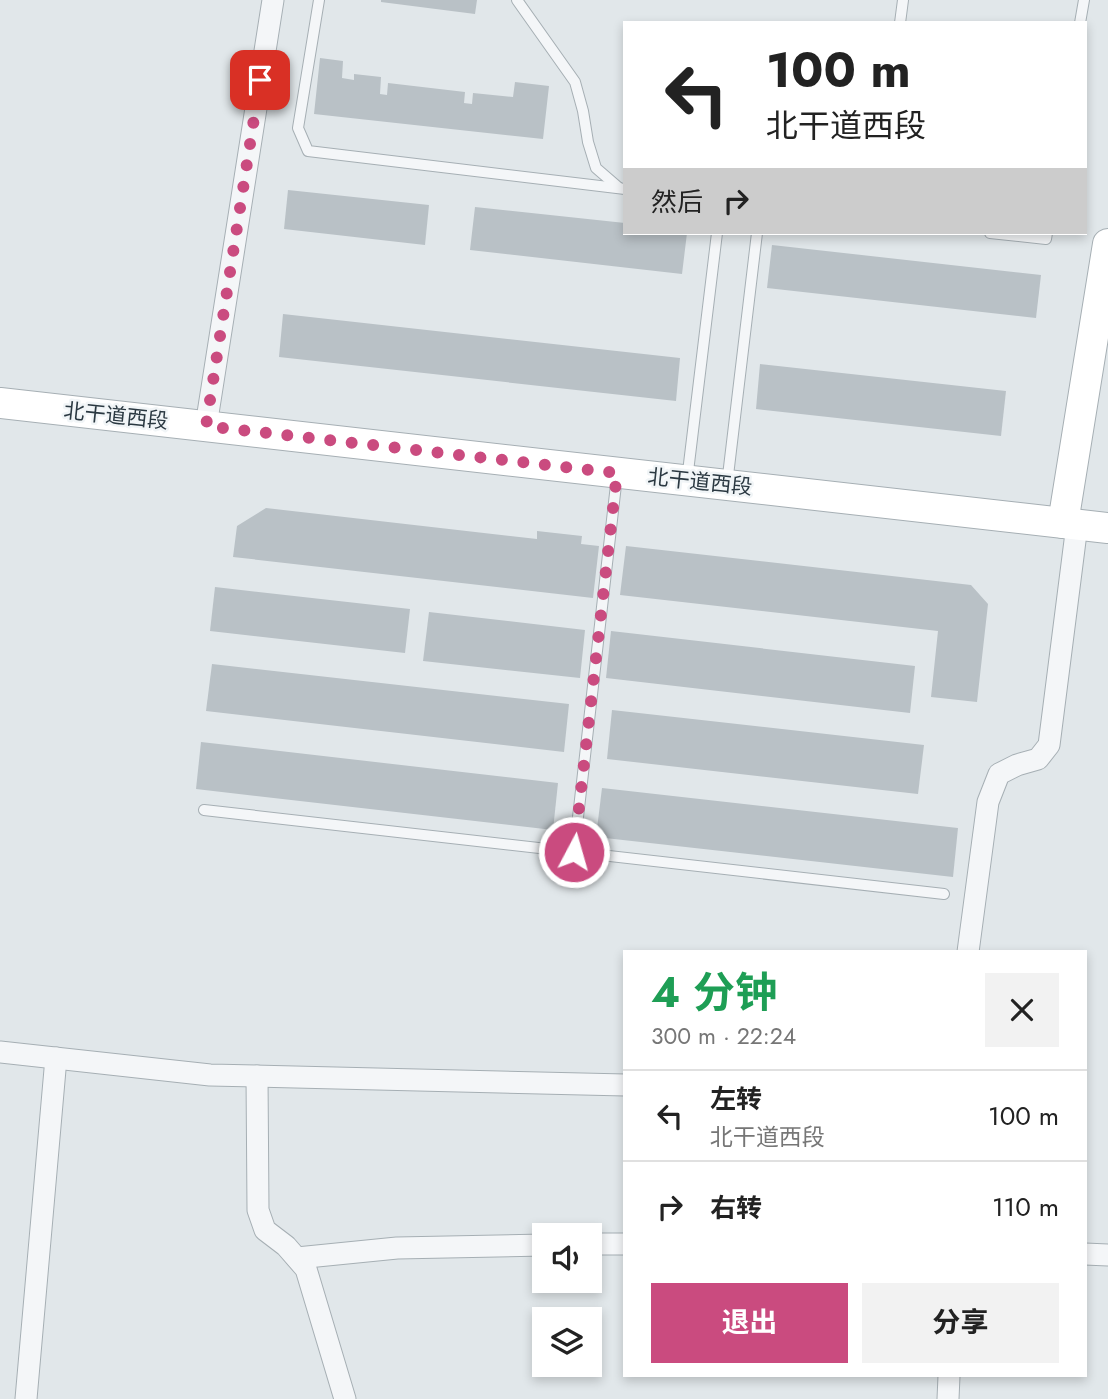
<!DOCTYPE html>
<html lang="zh">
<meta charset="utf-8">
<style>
body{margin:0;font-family:Jost,"Noto Sans SC",sans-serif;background:#f2f2f2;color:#222;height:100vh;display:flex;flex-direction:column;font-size:26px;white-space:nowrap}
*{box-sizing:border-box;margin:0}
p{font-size:23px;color:#767676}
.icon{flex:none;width:38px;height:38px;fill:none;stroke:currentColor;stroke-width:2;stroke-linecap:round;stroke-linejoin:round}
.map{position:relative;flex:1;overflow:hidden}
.sheet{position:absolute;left:623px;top:950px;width:464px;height:427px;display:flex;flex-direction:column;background:#fff;border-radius:0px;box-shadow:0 4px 10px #0003}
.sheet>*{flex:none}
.top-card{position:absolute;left:623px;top:21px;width:464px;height:214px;border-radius:0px;box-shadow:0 4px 10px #0003;background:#fff;color:#222;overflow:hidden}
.tools{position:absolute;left:532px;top:1223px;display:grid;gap:14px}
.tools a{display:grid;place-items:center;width:70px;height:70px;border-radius:0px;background:#fff;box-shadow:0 4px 10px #0003;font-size:35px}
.pin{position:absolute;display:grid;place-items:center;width:60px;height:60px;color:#fff;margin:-30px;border-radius:14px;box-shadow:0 4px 10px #0006}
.me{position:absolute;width:77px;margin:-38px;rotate:6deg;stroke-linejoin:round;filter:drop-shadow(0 0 5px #0008)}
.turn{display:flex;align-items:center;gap:24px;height:147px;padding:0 28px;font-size:32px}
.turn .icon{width:91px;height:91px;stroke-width:2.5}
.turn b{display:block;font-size:49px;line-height:60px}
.then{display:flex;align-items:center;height:66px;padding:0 28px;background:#0003;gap:14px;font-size:26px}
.round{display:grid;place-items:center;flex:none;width:74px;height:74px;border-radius:0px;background:#f2f2f2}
.summary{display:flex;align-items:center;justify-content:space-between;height:119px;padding:0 28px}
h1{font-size:42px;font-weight:700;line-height:52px;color:#1e9e55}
.button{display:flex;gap:14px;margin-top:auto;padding:14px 28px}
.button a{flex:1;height:80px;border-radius:0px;background:#ca4b7f;color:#fff;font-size:28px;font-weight:700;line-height:80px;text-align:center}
.button a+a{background:#f2f2f2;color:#222}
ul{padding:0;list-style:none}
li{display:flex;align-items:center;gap:21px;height:91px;padding:0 28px;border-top:2px solid #e0e0e0}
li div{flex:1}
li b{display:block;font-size:26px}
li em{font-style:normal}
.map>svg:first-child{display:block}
</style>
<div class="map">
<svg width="1108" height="1399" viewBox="0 0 1108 1399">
<rect width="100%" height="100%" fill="#e1e7ea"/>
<g fill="#b9c1c6">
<polygon points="381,0 477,0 475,14 381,2"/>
<polygon points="320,58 343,61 342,78 354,80 354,74 381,77 380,94 387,95 388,83 465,92 464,103 472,104 473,93 513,97 515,82 549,86 543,139 314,114"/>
<polygon points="288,190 429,205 425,245 284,229"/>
<polygon points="475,207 625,223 625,233 687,233 682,274 470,250"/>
<polygon points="772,245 1041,275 1036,318 767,288"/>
<polygon points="283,314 680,358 676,401 279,357"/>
<polygon points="760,364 1006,391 1001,436 756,409"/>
<polygon points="266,508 537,539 537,531 582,536 581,544 599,546 593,598 233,557 237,526"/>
<polygon points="626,546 971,585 988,604 977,702 931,697 938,631 620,595"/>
<polygon points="215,587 410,609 405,653 210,631"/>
<polygon points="429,612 585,630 580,678 423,661"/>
<polygon points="611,631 915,666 910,713 606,678"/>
<polygon points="212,664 569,704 564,752 206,711"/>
<polygon points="612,710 924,745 918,794 607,759"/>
<polygon points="201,742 558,783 553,830 196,789"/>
<polygon points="602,788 958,828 953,877 596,837"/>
</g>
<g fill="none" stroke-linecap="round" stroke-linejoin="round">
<g stroke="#a6afb4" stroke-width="12">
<g id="lane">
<polyline points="319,0 298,128 308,151 625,189"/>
<polyline points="517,0 575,82 583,111 588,142 596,168 618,187"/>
<polyline points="900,23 903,0"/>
<polyline points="1080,23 1084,0"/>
<polyline points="990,233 1046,239 1047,233"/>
<polyline points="687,480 717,233"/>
<polyline points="727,484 757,233"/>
<polyline points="204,810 944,894"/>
<polyline points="574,852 617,476"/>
</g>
</g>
<g stroke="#a6afb4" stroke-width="23">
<g id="street">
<polyline points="206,426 273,0"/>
<polyline points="968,952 988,802 999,774 1017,765 1038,759 1049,745 1077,525"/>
<polyline points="0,1052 210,1075 625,1085"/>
<polyline points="257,1076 258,1210 265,1230 286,1246 306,1269 345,1399"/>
<polyline points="590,1244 625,1244"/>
<polyline points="1085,1254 1108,1255"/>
<polyline points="297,1258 397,1248 544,1245"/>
<polyline points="26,1399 56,1058"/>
<polyline points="948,1399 949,1376"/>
</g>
</g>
<g stroke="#a6afb4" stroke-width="32">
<g id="secondary">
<polyline points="0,403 1108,528"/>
<polyline points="1063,523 1108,244"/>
</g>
</g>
<use href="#lane" stroke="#f4f6f8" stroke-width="10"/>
<use href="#street" stroke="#f4f6f8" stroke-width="21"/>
<use href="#secondary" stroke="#fff" stroke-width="30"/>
</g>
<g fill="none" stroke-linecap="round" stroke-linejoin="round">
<polyline stroke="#ca4b7f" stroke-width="12" stroke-dasharray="0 21.6" points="260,80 206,426 617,473 574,852"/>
</g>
<g text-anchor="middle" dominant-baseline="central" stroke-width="5" stroke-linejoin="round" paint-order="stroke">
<g font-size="21" fill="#2a3841" stroke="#f1f5f7">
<text transform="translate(116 416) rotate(6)">北干道西段</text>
<text transform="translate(700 482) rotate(6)">北干道西段</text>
</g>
</g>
</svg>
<div class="tools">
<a><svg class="icon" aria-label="sound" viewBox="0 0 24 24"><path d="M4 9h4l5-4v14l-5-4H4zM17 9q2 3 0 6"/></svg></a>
<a><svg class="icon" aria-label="layers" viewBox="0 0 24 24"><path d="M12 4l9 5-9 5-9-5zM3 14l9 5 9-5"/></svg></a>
</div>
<div class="pin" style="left:260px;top:80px;background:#d93025"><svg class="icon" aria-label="arrive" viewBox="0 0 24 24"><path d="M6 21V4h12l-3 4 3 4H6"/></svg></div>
<svg class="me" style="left:574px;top:852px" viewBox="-20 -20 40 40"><circle r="17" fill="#ca4b7f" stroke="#fff" stroke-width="3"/><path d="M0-11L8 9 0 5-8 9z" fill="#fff"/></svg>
<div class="top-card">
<div class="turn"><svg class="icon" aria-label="left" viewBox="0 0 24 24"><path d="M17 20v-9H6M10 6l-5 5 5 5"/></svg><div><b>100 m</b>北干道西段</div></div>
<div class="then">然后<svg class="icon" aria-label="right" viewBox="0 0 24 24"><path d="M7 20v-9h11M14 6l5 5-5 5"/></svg></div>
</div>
<section class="sheet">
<div class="summary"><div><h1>4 分钟</h1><p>300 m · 22:24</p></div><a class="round"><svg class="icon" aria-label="close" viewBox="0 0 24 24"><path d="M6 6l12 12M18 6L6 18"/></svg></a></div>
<ul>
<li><svg class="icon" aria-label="left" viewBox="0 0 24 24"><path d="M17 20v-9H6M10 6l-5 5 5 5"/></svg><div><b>左转</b><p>北干道西段</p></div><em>100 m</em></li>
<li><svg class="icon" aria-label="right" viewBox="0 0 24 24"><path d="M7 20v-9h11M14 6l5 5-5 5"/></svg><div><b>右转</b></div><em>110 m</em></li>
</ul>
<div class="button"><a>退出</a><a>分享</a></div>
</section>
</div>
